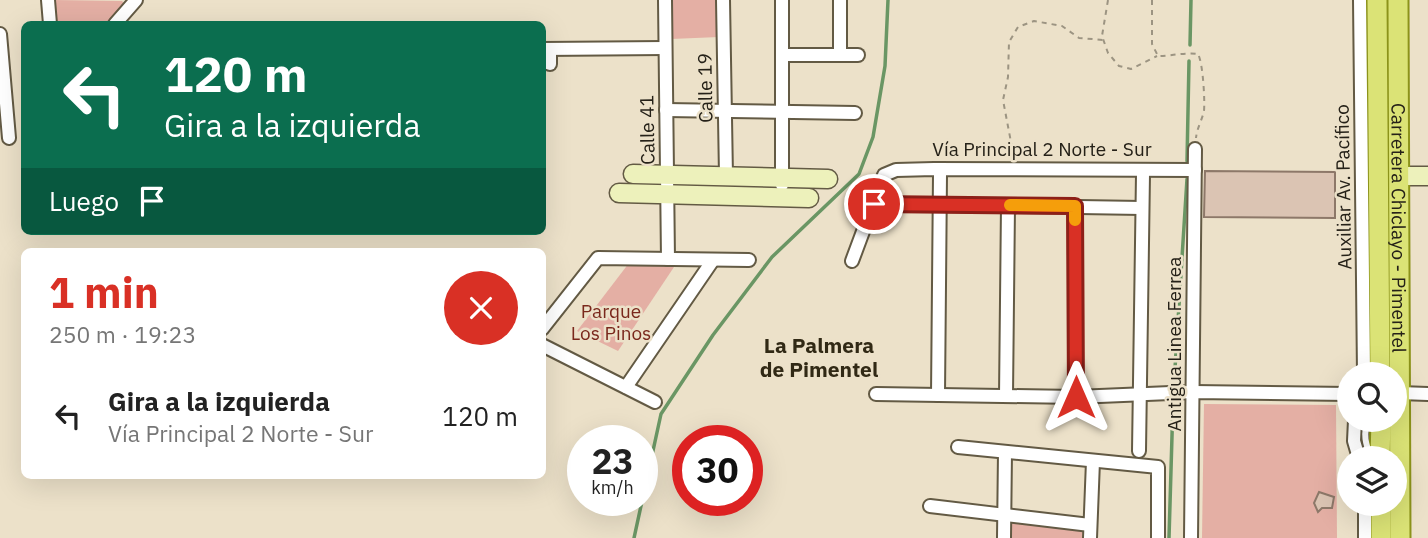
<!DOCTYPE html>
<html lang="es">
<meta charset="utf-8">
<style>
body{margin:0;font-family:"IBM Plex Sans",sans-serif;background:#f2f2f2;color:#222;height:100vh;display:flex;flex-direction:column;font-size:26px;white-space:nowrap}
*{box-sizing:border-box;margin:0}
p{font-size:23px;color:#767676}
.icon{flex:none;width:38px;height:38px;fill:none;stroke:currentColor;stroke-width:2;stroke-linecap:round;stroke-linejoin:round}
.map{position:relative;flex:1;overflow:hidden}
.details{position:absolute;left:21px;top:248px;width:525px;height:231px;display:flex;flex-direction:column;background:#fff;border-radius:10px;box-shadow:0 7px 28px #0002}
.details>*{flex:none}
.guide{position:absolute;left:21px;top:21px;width:525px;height:214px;border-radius:10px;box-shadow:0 7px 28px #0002;background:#0b6e4f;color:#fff;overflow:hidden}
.buttons{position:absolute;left:1337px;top:362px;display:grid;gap:14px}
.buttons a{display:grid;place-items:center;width:70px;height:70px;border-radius:50%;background:#fff;box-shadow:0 7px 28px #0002;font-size:35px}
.speed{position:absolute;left:567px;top:425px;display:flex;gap:14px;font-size:35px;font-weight:700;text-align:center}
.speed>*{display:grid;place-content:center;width:91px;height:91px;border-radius:50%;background:#fff;box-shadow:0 7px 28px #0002;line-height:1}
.speed small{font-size:18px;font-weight:400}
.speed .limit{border:10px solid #d22;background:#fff;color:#111}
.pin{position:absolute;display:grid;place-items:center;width:60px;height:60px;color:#fff;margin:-30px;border:4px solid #fff;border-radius:50%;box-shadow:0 2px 7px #0007}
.me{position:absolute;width:77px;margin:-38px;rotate:0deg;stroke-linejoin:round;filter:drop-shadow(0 0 5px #0008)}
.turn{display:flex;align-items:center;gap:24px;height:147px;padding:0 28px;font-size:32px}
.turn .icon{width:91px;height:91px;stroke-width:2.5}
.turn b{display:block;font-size:49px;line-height:60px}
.then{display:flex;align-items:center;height:66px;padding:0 28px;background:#0003;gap:14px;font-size:26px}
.round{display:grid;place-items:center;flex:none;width:74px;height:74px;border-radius:37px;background:#f2f2f2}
.head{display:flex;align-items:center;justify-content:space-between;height:119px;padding:0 28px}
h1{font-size:42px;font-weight:700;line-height:52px;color:#d93025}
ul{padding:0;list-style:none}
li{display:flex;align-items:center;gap:21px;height:98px;padding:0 28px}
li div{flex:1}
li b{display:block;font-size:26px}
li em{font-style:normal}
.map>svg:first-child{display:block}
</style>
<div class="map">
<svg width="1428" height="538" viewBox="0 0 1428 538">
<rect width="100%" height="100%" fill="#ece1c9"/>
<g fill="#e4afa4">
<polygon points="54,0 122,1 125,5 108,24 55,24"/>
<polygon points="671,0 719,0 719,37 671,39"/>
<polygon points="629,263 676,264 618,351 577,331"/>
<polygon points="1204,404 1336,405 1337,538 1202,538"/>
<polygon points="1010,520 1086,528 1086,538 1009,538"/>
</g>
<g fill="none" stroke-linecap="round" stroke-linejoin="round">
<g stroke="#6a9664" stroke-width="3.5">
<polyline points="1190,45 1191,0"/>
<polyline points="1187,161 1189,61"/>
<polyline points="1174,384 1187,179"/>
<polyline points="634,538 661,414 713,335 772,257 859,174 873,137 885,66 888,0"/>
<polyline points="1169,538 1173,402"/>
</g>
</g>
<g fill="#dbc4b3" stroke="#8d7869" stroke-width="2">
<polygon points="1205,171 1335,172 1335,218 1204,217"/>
<polygon points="1319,492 1334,497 1332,508 1322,508 1318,512 1314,503"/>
</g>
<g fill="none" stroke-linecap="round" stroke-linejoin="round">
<g stroke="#635a44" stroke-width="10">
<path id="lane" d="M1369 420C1362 433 1366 445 1371 458"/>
</g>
<g stroke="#635a44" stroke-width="16">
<g id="street">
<polyline points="48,0 50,24"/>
<polyline points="665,0 668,259"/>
<polyline points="723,0 726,176"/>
<polyline points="782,0 782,185"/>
<polyline points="840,0 840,55"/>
<polyline points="1360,0 1364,374"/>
<polyline points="115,24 136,0"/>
<polyline points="0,34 9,138"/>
<polyline points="542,49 665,48"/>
<polyline points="550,49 550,64"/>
<polyline points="782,55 858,55"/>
<polyline points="666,110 855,113"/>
<polyline points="874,204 1142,208"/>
<polyline points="1075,206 1076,397"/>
<polyline points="852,261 884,175 896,170 934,169 1195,170"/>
<polyline points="542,329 598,258 749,260"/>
<polyline points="542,345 655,402"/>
<polyline points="626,387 713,260"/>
<polyline points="876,394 1076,397 1194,392 1349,394"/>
<polyline points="938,395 940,175"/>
<polyline points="1006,396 1008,205"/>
<polyline points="1396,398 1400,393 1428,394"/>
<polyline points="1355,420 1354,441 1359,458"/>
<polyline points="958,447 1158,467 1158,538"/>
<polyline points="1139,451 1143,174"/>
<polyline points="1365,504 1365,538"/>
<polyline points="930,506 1090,525"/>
<polyline points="1004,538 1005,452"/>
<polyline points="1090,538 1093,461"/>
<polyline points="1191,538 1195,149"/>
</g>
</g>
<g stroke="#635a44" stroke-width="21">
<g id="secondary">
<polyline points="633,174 828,179"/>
<polyline points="1399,176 1428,176"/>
<polyline points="619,193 809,198"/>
</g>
</g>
<g stroke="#8c931a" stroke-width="23">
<g id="primary">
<polyline points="1377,0 1380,374"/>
<path id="s1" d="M1398 0 1400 538"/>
<polyline points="1380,458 1381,420"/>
<polyline points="1381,504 1381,538"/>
</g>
</g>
<g stroke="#9c9482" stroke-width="2" stroke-dasharray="5 5" stroke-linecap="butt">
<polyline points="1108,0 1102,36 1108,53 1119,66 1131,69 1157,56"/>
<path d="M1152 0V44L1158 56C1171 56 1187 52 1198 54 1203 63 1205 100 1204 111 1202 120 1197 128 1196 138"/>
<polyline points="22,44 24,44"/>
<polyline points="1014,158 1003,100 1008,77 1009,42 1018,27 1034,21 1062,26 1079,38 1104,40"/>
</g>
<use href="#lane" stroke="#fff" stroke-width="6"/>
<use href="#street" stroke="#fff" stroke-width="12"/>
<use href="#secondary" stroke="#edf1bb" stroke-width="18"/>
<use href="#primary" stroke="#dbe376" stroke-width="19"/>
</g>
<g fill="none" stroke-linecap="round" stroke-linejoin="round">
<g stroke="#8d1f18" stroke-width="18">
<polyline id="route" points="874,204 1075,206 1076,397"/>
</g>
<use href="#route" stroke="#d93025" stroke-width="12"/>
<polyline stroke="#f59e0b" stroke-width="12" points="1010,205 1075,206 1075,220"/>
</g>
<g text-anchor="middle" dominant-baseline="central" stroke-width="5" stroke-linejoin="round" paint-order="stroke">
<g font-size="19" fill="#252118" stroke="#ece1c9">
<text transform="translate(705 88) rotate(-91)">Calle 19</text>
<text transform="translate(647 130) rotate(-91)">Calle 41</text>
<text x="1042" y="149">Vía Principal 2 Norte - Sur</text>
<text transform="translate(1343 187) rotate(-91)">Auxiliar Av. Pacífico</text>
<text stroke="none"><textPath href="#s1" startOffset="228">Carretera Chiclayo - Pimentel</textPath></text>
<text transform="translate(1174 344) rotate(-90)">Antigua Linea Ferrea</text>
</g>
<g font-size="19" fill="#7a281c" stroke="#ece1c9">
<text x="611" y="311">Parque<tspan x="611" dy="22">Los Pinos</tspan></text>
</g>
<g font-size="21" font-weight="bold" fill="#312915" stroke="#ece1c9">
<text x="819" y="345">La Palmera<tspan x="819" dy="24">de Pimentel</tspan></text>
</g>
</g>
</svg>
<div class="buttons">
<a><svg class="icon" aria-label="search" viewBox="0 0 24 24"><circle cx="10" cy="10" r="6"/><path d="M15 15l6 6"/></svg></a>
<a><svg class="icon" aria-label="layers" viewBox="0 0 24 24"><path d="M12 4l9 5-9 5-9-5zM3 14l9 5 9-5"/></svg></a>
</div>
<div class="speed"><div>23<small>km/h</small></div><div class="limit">30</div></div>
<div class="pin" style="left:874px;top:204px;background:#d93025"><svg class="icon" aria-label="arrive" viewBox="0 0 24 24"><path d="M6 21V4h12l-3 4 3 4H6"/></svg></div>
<svg class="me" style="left:1076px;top:397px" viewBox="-20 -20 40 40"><path d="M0-17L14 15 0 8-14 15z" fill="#d93025" stroke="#fff" stroke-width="4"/></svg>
<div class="guide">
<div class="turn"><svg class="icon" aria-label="left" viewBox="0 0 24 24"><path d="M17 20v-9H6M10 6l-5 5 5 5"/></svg><div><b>120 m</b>Gira a la izquierda</div></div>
<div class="then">Luego<svg class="icon" aria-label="arrive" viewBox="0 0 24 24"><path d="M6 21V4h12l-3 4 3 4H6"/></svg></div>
</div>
<section class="details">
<div class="head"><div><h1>1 min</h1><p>250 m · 19:23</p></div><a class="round" style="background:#d93025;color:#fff"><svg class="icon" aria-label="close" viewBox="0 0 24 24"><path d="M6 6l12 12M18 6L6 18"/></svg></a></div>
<ul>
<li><svg class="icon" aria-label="left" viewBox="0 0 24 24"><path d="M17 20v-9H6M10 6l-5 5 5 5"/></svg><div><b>Gira a la izquierda</b><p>Vía Principal 2 Norte - Sur</p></div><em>120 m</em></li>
</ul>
</section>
</div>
